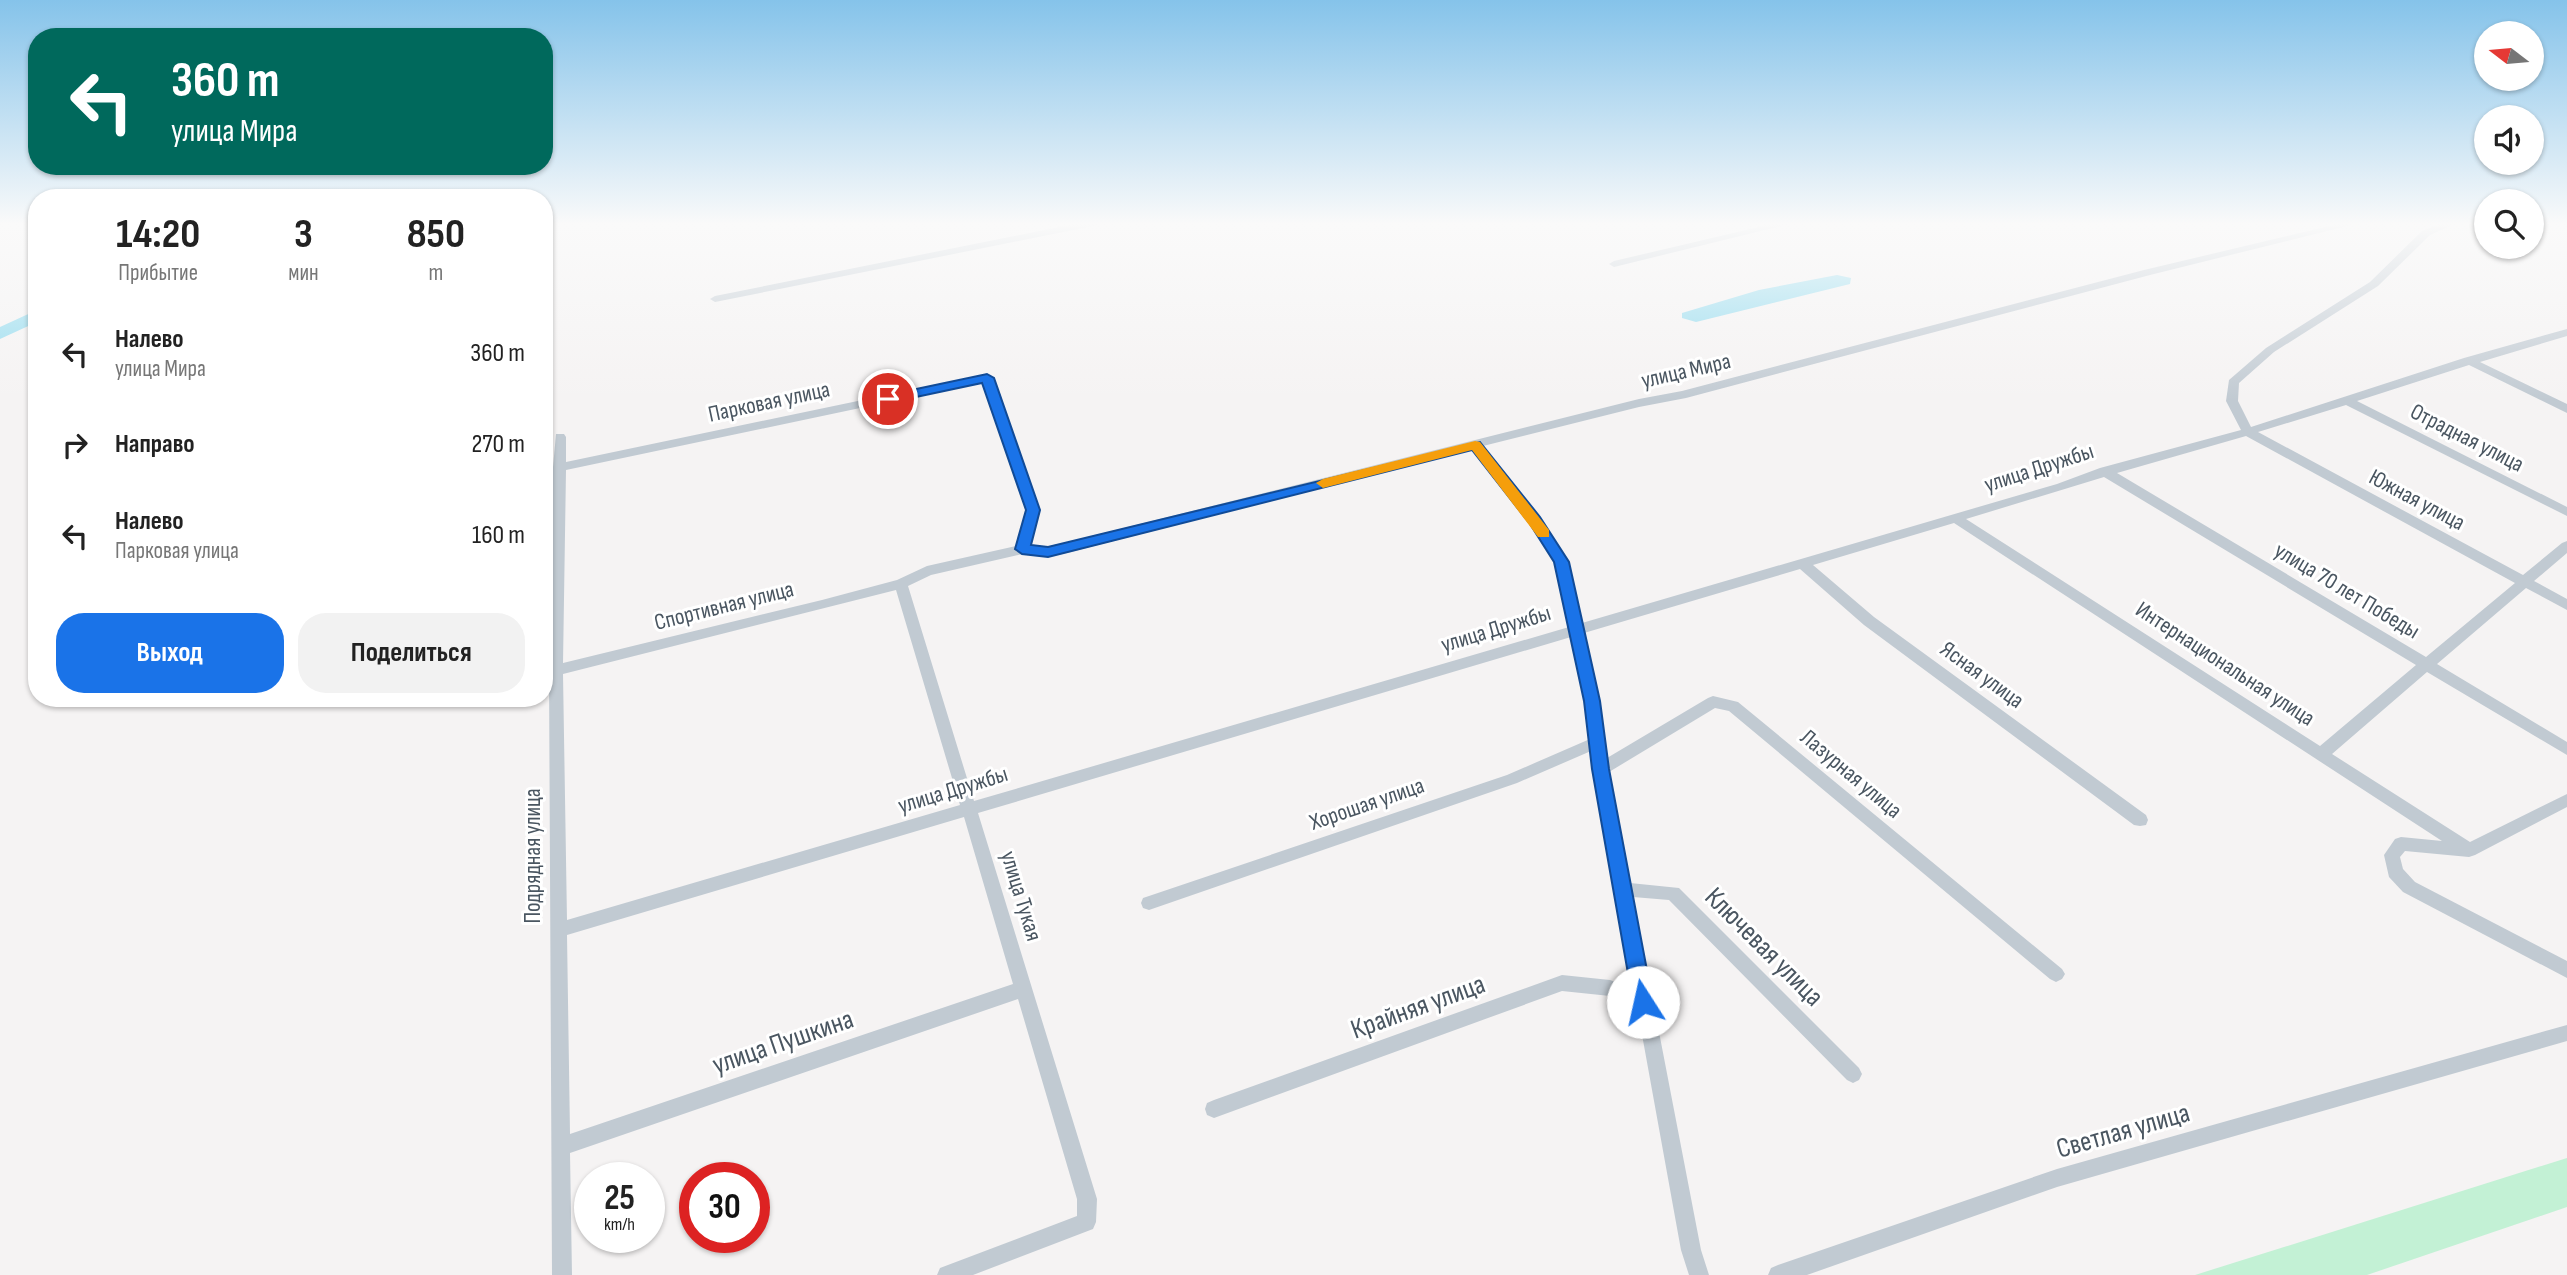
<!DOCTYPE html>
<html lang="ru">
<meta charset="utf-8">
<style>
body{margin:0;font-family:"Sofia Sans Condensed",sans-serif;background:#f2f2f2;color:#222;height:100vh;display:flex;flex-direction:column;font-size:26px;white-space:nowrap}
*{box-sizing:border-box;margin:0}
p{font-size:23px;color:#767676}
.icon{flex:none;width:38px;height:38px;fill:none;stroke:currentColor;stroke-width:2;stroke-linecap:round;stroke-linejoin:round}
.map{position:relative;flex:1;overflow:hidden}
.sheet{position:absolute;left:28px;top:189px;width:525px;height:518px;display:flex;flex-direction:column;background:#fff;border-radius:28px;box-shadow:0 2px 5px #0004}
.sheet>*{flex:none}
.hud{position:absolute;left:28px;top:28px;width:525px;height:147px;border-radius:28px;box-shadow:0 2px 5px #0004;background:#00695c;color:#fff;overflow:hidden}
.needle{width:46px;rotate:286deg}
.fabs{position:absolute;left:2474px;top:21px;display:grid;gap:14px}
.fabs a{display:grid;place-items:center;width:70px;height:70px;border-radius:50%;background:#fff;box-shadow:0 2px 5px #0004;font-size:35px}
.speed{position:absolute;left:574px;top:1162px;display:flex;gap:14px;font-size:35px;font-weight:700;text-align:center}
.speed>*{display:grid;place-content:center;width:91px;height:91px;border-radius:50%;background:#fff;box-shadow:0 2px 5px #0004;line-height:1}
.speed small{font-size:18px;font-weight:400}
.speed .limit{border:10px solid #d22;background:#fff;color:#111}
.pin{position:absolute;display:grid;place-items:center;width:60px;height:60px;color:#fff;margin:-30px;border:4px solid #fff;border-radius:50%;box-shadow:0 2px 7px #0007}
.me{position:absolute;width:77px;margin:-38px;rotate:350deg;stroke-linejoin:round;filter:drop-shadow(0 0 5px #0008)}
.turn{display:flex;align-items:center;gap:24px;height:147px;padding:0 28px;font-size:32px}
.turn .icon{width:91px;height:91px;stroke-width:2.5}
.turn b{display:block;font-size:49px;line-height:60px}
.eta{display:flex;justify-content:space-evenly;align-items:center;height:119px;text-align:center}
.eta b{font-size:42px;font-weight:700;line-height:49px}
.action{display:flex;gap:14px;margin-top:auto;padding:14px 28px}
.action a{flex:1;height:80px;border-radius:28px;background:#1a73e8;color:#fff;font-size:28px;font-weight:700;line-height:80px;text-align:center}
.action a+a{background:#f2f2f2;color:#222}
ul{padding:0;list-style:none}
li{display:flex;align-items:center;gap:21px;height:91px;padding:0 28px}
li div{flex:1}
li b{display:block;font-size:26px}
li em{font-style:normal}
.map>svg:first-child{display:block}
</style>
<div class="map">
<svg width="2567" height="1275" viewBox="0 0 2567 1275">
<rect width="100%" height="100%" fill="#f5f3f3"/>
<polygon fill="#c3f1d5" points="2567,1158 2567,1207 2367,1275 2195,1275"/>
<polygon fill="#90daee" points="1837,275 1851,278 1850,284 1696,322 1682,318 1682,313 1759,290"/>
<g fill="none" stroke-linecap="round" stroke-linejoin="round">
<polygon fill="#90daee" fill-rule="evenodd" points="37,310 37,322 0,339 0,327"/>
<g fill="#c1cad2" fill-rule="evenodd">
<polygon points="1084,222 1103,222 1098,225 715,302 710,299 715,296"/>
<polygon points="1780,222 1797,222 1614,267 1609,264 1614,261"/>
<path d="M2346 222H2363L2150 275 1686 398 1639 407 1483 446 1540 517 1568 562 1582 623 2057 484 2100 468 2241 430 2226 401 2229 380 2266 348 2370 282 2422 231 2445 222H2459L2430 235 2378 286 2274 352 2239 383 2238 401 2251 427 2464 358 2567 329V336L2480 362 2567 404V413L2469 365 2357 401 2567 507V516L2346 405 2258 432 2523 575 2562 543 2567 541V553L2534 581 2567 599V610L2526 588 2437 664 2567 742V755L2427 672 2332 754 2470 842 2567 794V807L2475 855 2469 857 2405 851 2400 857 2403 869 2415 882 2567 961V978L2403 892 2389 877 2384 855 2395 839 2401 837 2442 841 1954 523 1813 565 1874 617 2146 815 2148 820 2146 825 2140 826 2134 825 1864 625 1800 569 1584 633 1599 701 1607 758 1708 698 1713 696 1738 702 2062 969 2065 974 2062 979 2056 982 2050 979 1729 711 1715 708 1609 772 1630 883 1679 888 1859 1068 1862 1074 1859 1080 1853 1083 1847 1080 1669 900 1633 897 1701 1250 1709 1275H1689L1681 1250 1637 1007 1610 996 1562 991 1214 1118 1207 1115 1205 1109 1207 1103 1214 1100 1562 975 1610 980 1634 989 1614 889 1591 751 1517 783 1149 910 1143 908 1141 903 1143 898 1149 896 1507 775 1590 739 1585 701 1571 637 978 813 1097 1199 1096 1222 1093 1229 973 1275H937L940 1268 1077 1216V1199L1018 999 570 1153 572 1275H552L549 670 553 467 556 434H564L566 437V462L987 374 993 378 1039 510 1030 545 1048 547 1639 399 1682 391 2144 270ZM983 382 1027 510 1016 546 927 566 897 580 822 600 563 663 566 470ZM2246 436 2515 583 2426 657 2117 473ZM1472 449 1530 523 1554 562 1569 627 974 801 908 586 931 575 1022 554 1048 557 1067 553ZM2104 477 2416 665 2320 746 1966 519ZM896 590 960 805 567 920 563 674ZM964 817 1013 984 570 1134 567 935Z"/>
<polygon points="2567,1025 2567,1041 2057,1187 1807,1275 1768,1275 1771,1268 1778,1265 2057,1169"/>
</g>
</g>
<linearGradient id="sky" x2="0" y2="1"><stop stop-color="#85c3ea"/><stop offset="0.56" stop-color="#fafafa"/><stop offset="1" stop-color="#fafafa" stop-opacity="0"/></linearGradient>
<rect width="2567" height="400" fill="url(#sky)"/>
<polygon fill="#1a73e8" stroke="#114b97" stroke-width="2" points="987,374 994,378 1040,510 1031,545 1048,547 1480,442 1540,517 1569,562 1600,701 1609,769 1653,1002 1650,1008 1643,1011 1636,1008 1633,1002 1592,769 1584,701 1554,562 1530,524 1472,450 1048,557 1022,554 1015,549 1026,510 982,383 888,403 881,399 888,395"/>
<polygon fill="#f59e0b" points="1475,441 1480,442 1549,530 1549,537 1538,537 1472,450 1323,488 1316,483 1323,479"/>
<g text-anchor="middle" dominant-baseline="central" stroke-width="6" stroke-linejoin="round" paint-order="stroke">
<g font-size="23" fill="#4a5661" stroke="#fff">
<text transform="translate(1686 371) rotate(-13)">улица Мира</text>
<text transform="translate(769 402) rotate(-12)">Парковая улица</text>
<text transform="translate(2467 438) rotate(27)">Отрадная улица</text>
<text transform="translate(2039 468) rotate(-18)">улица Дружбы</text>
<text transform="translate(2417 500) rotate(28)">Южная улица</text>
<text transform="translate(2347 591) rotate(31)">улица 70 лет Победы</text>
<text transform="translate(724 606) rotate(-14)">Спортивная улица</text>
<text transform="translate(1496 629) rotate(-17)">улица Дружбы</text>
<text transform="translate(2225 664) rotate(33)">Интернациональная улица</text>
<text transform="translate(1982 675) rotate(36)">Ясная улица</text>
<text transform="translate(1851 774) rotate(40)">Лазурная улица</text>
<text transform="translate(953 790) rotate(-17)">улица Дружбы</text>
<text transform="translate(1367 804) rotate(-19)">Хорошая улица</text>
<text transform="translate(533 856) rotate(-90)">Подрядная улица</text>
<text transform="translate(1021 896) rotate(73)">улица Тукая</text>
</g>
<g font-size="28" fill="#4a5661" stroke="#fff">
<text transform="translate(1764 947) rotate(45)">Ключевая улица</text>
<text transform="translate(1418 1007) rotate(-20)">Крайняя улица</text>
<text transform="translate(783 1042) rotate(-19)">улица Пушкина</text>
<text transform="translate(2123 1131) rotate(-16)">Светлая улица</text>
</g>
</g>
</svg>
<div class="fabs">
<a><svg class="needle" viewBox="-14 -14 28 28"><path d="M0-13l5 13h-10z" fill="#e53935"/><path d="M0 13l5-13h-10z" fill="#767676"/></svg></a>
<a><svg class="icon" aria-label="sound" viewBox="0 0 24 24"><path d="M4 9h4l5-4v14l-5-4H4zM17 9q2 3 0 6"/></svg></a>
<a><svg class="icon" aria-label="search" viewBox="0 0 24 24"><circle cx="10" cy="10" r="6"/><path d="M15 15l6 6"/></svg></a>
</div>
<div class="speed"><div>25<small>km/h</small></div><div class="limit">30</div></div>
<div class="pin" style="left:888px;top:399px;background:#d93025"><svg class="icon" aria-label="arrive" viewBox="0 0 24 24"><path d="M6 21V4h12l-3 4 3 4H6"/></svg></div>
<svg class="me" style="left:1643px;top:1002px" viewBox="-20 -20 40 40"><circle r="19" fill="#fff"/><path d="M0-13L10 11 0 6-10 11z" fill="#1a73e8"/></svg>
<div class="hud">
<div class="turn"><svg class="icon" aria-label="left" viewBox="0 0 24 24"><path d="M17 20v-9H6M10 6l-5 5 5 5"/></svg><div><b>360 m</b>улица Мира</div></div>
</div>
<section class="sheet">
<div class="eta">
<div><b>14:20</b><p>Прибытие</p></div>
<div><b>3</b><p>мин</p></div>
<div><b>850</b><p>m</p></div>
</div>
<ul>
<li><svg class="icon" aria-label="left" viewBox="0 0 24 24"><path d="M17 20v-9H6M10 6l-5 5 5 5"/></svg><div><b>Налево</b><p>улица Мира</p></div><em>360 m</em></li>
<li><svg class="icon" aria-label="right" viewBox="0 0 24 24"><path d="M7 20v-9h11M14 6l5 5-5 5"/></svg><div><b>Направо</b></div><em>270 m</em></li>
<li><svg class="icon" aria-label="left" viewBox="0 0 24 24"><path d="M17 20v-9H6M10 6l-5 5 5 5"/></svg><div><b>Налево</b><p>Парковая улица</p></div><em>160 m</em></li>
</ul>
<div class="action"><a>Выход</a><a>Поделиться</a></div>
</section>
</div>
